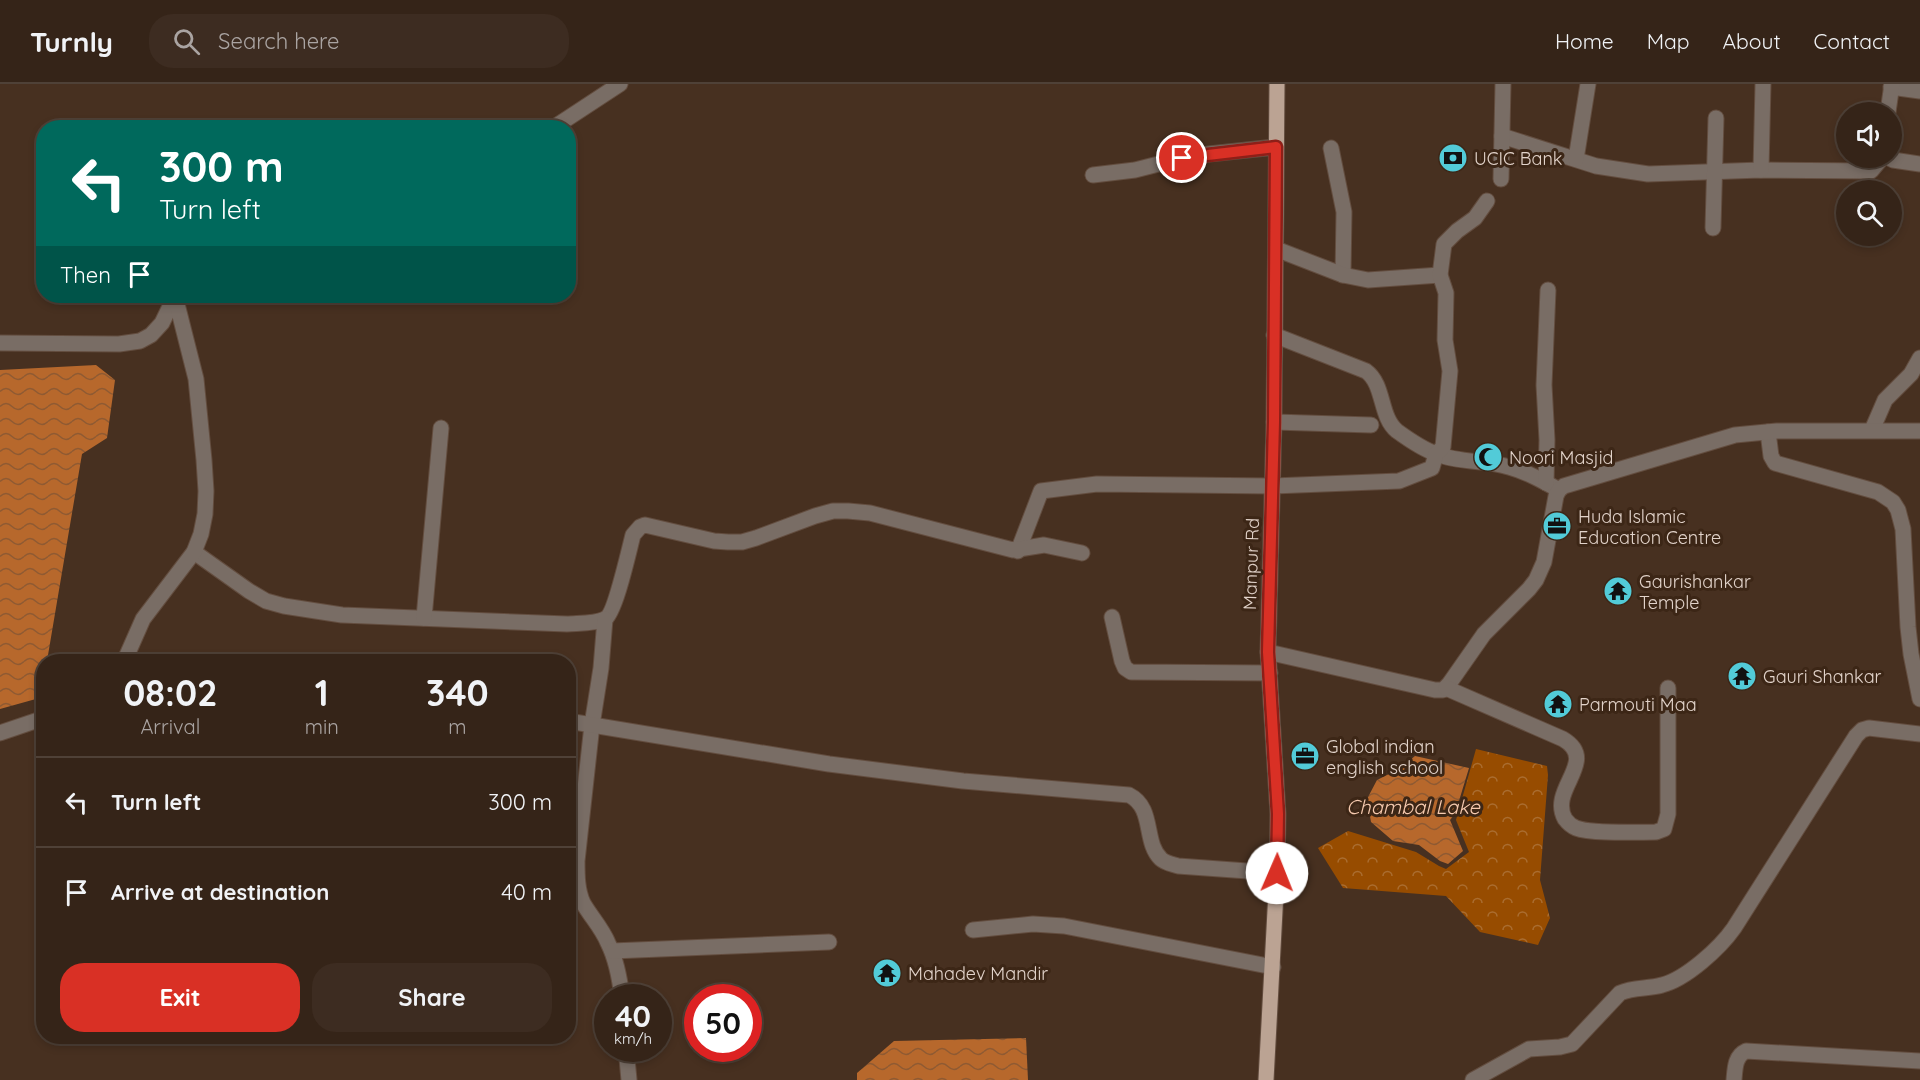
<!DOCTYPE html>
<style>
body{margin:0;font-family:Quicksand,sans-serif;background:#3d2c21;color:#f1f3f6;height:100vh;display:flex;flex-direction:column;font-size:22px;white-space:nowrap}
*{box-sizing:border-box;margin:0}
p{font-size:20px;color:#aaa4a2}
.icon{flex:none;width:33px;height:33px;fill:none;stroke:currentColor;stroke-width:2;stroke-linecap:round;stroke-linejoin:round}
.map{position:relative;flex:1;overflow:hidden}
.side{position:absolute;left:36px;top:570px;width:540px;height:390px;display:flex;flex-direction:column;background:#352418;border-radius:24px;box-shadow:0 3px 9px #0003,0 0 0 2px #4f4137}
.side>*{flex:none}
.hud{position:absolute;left:36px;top:36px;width:540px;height:183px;border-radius:24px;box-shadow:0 3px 9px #0003,0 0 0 2px #4f4137;background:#00695c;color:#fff;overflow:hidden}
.fabs{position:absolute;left:1836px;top:18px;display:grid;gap:12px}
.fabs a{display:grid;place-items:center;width:66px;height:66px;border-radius:50%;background:#352418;box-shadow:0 3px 9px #0003,0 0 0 2px #4f4137;font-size:30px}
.speed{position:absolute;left:594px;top:900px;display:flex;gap:12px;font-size:30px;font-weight:700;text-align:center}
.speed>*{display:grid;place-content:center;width:78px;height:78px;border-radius:50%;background:#352418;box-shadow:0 3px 9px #0003,0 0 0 2px #4f4137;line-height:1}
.speed small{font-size:15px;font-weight:400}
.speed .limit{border:9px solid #d22;background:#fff;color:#111}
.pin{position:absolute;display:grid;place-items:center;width:51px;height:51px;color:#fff;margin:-26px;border:3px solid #fff;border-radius:50%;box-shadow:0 2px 6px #0007}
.me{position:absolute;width:66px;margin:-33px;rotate:1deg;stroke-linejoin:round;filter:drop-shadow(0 0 4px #0008)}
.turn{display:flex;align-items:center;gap:21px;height:126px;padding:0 24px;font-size:27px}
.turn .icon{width:78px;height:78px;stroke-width:2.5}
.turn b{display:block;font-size:42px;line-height:51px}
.then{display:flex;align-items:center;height:57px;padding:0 24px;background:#0003;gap:12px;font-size:22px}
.eta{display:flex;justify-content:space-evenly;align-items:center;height:102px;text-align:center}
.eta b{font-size:36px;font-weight:700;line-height:42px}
.primary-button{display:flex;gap:12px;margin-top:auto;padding:12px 24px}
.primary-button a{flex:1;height:69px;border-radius:24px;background:#d93025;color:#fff;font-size:24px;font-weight:700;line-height:69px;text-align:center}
.primary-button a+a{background:#3d2c21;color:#f1f3f6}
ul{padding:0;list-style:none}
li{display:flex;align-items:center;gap:18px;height:90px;padding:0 24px;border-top:2px solid #4f4137}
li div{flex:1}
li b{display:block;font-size:22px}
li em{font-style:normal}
header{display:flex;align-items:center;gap:36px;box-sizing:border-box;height:84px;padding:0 30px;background:#352418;border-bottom:2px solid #4f4137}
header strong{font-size:28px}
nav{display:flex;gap:33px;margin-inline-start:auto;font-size:21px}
.search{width:420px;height:54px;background:#3d2c21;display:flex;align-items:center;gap:15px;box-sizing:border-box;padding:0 21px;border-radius:24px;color:#aaa4a2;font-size:22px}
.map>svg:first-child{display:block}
</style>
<header>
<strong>Turnly</strong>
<div class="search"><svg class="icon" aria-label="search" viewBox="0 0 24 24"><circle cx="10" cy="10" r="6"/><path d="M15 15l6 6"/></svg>Search here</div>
<nav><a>Home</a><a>Map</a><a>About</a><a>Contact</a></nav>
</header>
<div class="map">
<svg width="1920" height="996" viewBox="0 0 1920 996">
<defs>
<pattern id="forest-crowns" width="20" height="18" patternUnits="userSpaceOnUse" patternTransform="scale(1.5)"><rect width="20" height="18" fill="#974c00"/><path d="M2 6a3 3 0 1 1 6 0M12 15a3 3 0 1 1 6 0" fill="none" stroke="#aa6d30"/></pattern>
<pattern id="water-waves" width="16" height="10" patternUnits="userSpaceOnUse" patternTransform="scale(1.5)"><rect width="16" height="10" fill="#b7682c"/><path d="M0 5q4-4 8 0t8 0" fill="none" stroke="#8f5a32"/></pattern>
</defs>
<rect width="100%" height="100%" fill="#473020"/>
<polygon fill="url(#forest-crowns)" points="1476,665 1547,682 1548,691 1540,796 1550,834 1538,861 1480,848 1446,812 1343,804 1318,764 1348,747 1416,768 1439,782 1446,785 1469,768 1456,736"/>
<g fill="url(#water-waves)">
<polygon points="96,281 115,296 107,354 82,370 47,577 44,578 43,613 0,625 0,286"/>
<polygon points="1415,672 1469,684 1455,730 1450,736 1463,767 1448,780 1440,777 1419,761 1393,757 1371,738 1367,715 1377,696 1399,685"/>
<polygon points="1026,954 1028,996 857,996 857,989 894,957"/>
</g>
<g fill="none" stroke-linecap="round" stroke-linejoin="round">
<g stroke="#634d3f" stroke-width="17">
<g id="minor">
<polyline points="1891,3 1920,7"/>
<polyline points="1888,28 1892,0"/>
<polyline points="553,44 620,0"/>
<polyline points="1502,52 1596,82 1648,90 1761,86 1871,87 1882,74"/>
<polyline points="1331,64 1344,128 1343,191"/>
<polyline points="1889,74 1893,76 1920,80"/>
<polyline points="1576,75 1588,0"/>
<polyline points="1761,86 1763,0"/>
<polyline points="1093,91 1135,86 1182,74 1209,70 1276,63"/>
<polyline points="1501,95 1503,0"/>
<polyline points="1713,144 1716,34"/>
<polyline points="1276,165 1343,191 1368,196 1440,191"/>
<path d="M1274 251 1366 287C1385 301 1379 332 1397 347 1408 355 1424 366 1437 370 1459 379 1486 376 1509 383 1527 388 1543 397 1559 406"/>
<polyline points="0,259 119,260 140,257 151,251 162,239 175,212"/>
<polyline points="1274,338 1371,341"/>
<polyline points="1872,346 1885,316 1911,290 1920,274"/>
<polyline points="1768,348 1771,372 1775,379 1878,408 1893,418 1898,426 1903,445 1908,543 1911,570 1920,615"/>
<polyline points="1546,399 1547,356 1544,301 1548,206"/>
<polyline points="1018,467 1041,407 1097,400 1273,402 1399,397 1432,384 1436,370 1443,363 1450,287 1445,256 1446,209 1440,191 1444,160 1457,147 1475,134 1487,117"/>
<path d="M194 468 249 507 266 517 284 522 342 531 567 540C578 539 595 540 605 535 615 530 629 466 633 451L640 443 645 441 714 457 728 458H742L756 454 815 432 833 427H848L870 429 1013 466 1044 461 1082 469"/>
<polyline points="1112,533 1122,577 1125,584 1131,588 1270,589"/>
<polyline points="424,534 441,344"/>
<path d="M605 535 601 584 592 641 577 777C577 791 577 806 583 819 591 833 602 844 608 859 616 875 620 896 622 914"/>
<polyline points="1268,568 1435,606 1443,606 1449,600 1484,550 1529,505 1536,496 1544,478 1556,412 1559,406 1564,402 1735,351 1777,347 1920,347"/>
<polyline points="124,578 143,535 194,468 201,450 205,430 206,407 204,376 196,295 175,212"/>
<path d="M1446 604 1563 655C1600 677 1548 705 1565 735 1568 739 1571 742 1576 744 1591 750 1637 748 1656 748L1664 745 1668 730V604"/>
<path d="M568 637 829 680 963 697 1129 711C1155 724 1143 758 1161 775 1165 779 1172 780 1178 782L1277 789"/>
<polyline points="0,649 44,634"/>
<polyline points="973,846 1033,840 1064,842 1273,883"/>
<polyline points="612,867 829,858"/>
<polyline points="626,964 629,996"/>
<path d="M1473 996 1529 965 1560 963 1572 960 1620 909C1633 903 1648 905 1662 901 1686 895 1720 864 1734 844L1856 652 1862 646 1869 644 1920 650"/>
<path d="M1734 996C1735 984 1735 972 1746 967L1920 977"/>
</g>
</g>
<g stroke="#634d3f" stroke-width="17">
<polyline id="major" points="1266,996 1277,789 1278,730 1268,568 1274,338 1277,0"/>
</g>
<use href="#minor" stroke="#796d65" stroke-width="15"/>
<use href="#major" stroke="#bba393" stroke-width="15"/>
</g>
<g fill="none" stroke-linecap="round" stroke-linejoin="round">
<g stroke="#8d1f18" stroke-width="15">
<polyline id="route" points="1182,74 1276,63 1274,338 1268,568 1278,730 1277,789"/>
</g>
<use href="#route" stroke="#d93025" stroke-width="10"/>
</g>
<defs>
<g id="bank-disc" transform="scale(1.5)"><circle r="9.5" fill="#52cbd8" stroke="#3c2616"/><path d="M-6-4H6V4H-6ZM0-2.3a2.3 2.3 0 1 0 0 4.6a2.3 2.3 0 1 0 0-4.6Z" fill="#111"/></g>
<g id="mosque-disc" transform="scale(1.5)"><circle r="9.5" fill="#52cbd8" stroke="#3c2616"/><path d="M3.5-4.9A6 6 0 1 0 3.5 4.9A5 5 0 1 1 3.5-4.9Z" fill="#111"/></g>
<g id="office-disc" transform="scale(1.5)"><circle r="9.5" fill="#52cbd8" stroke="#3c2616"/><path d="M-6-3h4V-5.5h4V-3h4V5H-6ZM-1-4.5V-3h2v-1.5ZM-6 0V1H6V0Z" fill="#111"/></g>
<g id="temple-disc" transform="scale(1.5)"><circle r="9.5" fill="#52cbd8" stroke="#3c2616"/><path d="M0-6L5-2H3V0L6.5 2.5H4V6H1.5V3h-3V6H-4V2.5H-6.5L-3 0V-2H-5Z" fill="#111"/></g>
</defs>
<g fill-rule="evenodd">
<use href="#bank-disc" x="1453" y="74"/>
<use href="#mosque-disc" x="1488" y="373"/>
<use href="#office-disc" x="1557" y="442"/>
<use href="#temple-disc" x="1618" y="507"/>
<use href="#temple-disc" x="1742" y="592"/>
<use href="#temple-disc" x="1558" y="620"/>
<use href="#office-disc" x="1305" y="672"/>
<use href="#temple-disc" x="887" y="889"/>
</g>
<g text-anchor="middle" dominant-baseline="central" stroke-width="6" stroke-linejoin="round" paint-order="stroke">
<g font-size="18" fill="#e2d3ca" stroke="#3c2616" text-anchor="start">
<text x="1474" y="74">UCIC Bank</text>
<text x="1509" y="373">Noori Masjid</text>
<text x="1578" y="432">Huda Islamic<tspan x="1578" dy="21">Education Centre</tspan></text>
<text x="1639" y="497">Gaurishankar<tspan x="1639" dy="21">Temple</tspan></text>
<text x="1763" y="592">Gauri Shankar</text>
<text x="1579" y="620">Parmouti Maa</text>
<text x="1326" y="662">Global indian<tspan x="1326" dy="21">english school</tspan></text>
<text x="908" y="889">Mahadev Mandir</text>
</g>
<g font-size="18" fill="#e2d3ca" stroke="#3c2616">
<text transform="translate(1251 480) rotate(-88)">Manpur Rd</text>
</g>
<g font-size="20" font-style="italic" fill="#f6caaf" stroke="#3c2616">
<text x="1413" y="722">Chambal Lake</text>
</g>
</g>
</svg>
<div class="fabs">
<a><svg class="icon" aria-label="sound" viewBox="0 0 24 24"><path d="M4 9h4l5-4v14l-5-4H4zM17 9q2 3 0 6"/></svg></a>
<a><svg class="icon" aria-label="search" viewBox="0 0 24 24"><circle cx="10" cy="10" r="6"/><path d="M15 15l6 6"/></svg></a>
</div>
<div class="speed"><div>40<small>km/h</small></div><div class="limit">50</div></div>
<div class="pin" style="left:1182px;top:74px;background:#d93025"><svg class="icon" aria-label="arrive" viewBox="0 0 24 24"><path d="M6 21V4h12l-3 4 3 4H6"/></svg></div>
<svg class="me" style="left:1277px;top:789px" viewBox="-20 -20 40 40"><circle r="19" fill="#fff"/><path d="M0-13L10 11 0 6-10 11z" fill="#d93025"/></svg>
<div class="hud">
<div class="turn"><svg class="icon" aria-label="left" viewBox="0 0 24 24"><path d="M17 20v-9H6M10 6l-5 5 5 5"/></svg><div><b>300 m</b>Turn left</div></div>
<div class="then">Then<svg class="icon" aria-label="arrive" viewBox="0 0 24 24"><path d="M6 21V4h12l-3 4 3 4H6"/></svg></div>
</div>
<section class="side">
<div class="eta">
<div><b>08:02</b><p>Arrival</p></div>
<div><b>1</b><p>min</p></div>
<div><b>340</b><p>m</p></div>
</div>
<ul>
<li><svg class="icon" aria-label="left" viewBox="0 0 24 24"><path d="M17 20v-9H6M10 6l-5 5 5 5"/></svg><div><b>Turn left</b></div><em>300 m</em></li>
<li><svg class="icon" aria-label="arrive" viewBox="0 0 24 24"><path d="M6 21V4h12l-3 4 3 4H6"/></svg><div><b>Arrive at destination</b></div><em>40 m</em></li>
</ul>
<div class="primary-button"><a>Exit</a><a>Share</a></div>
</section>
</div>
